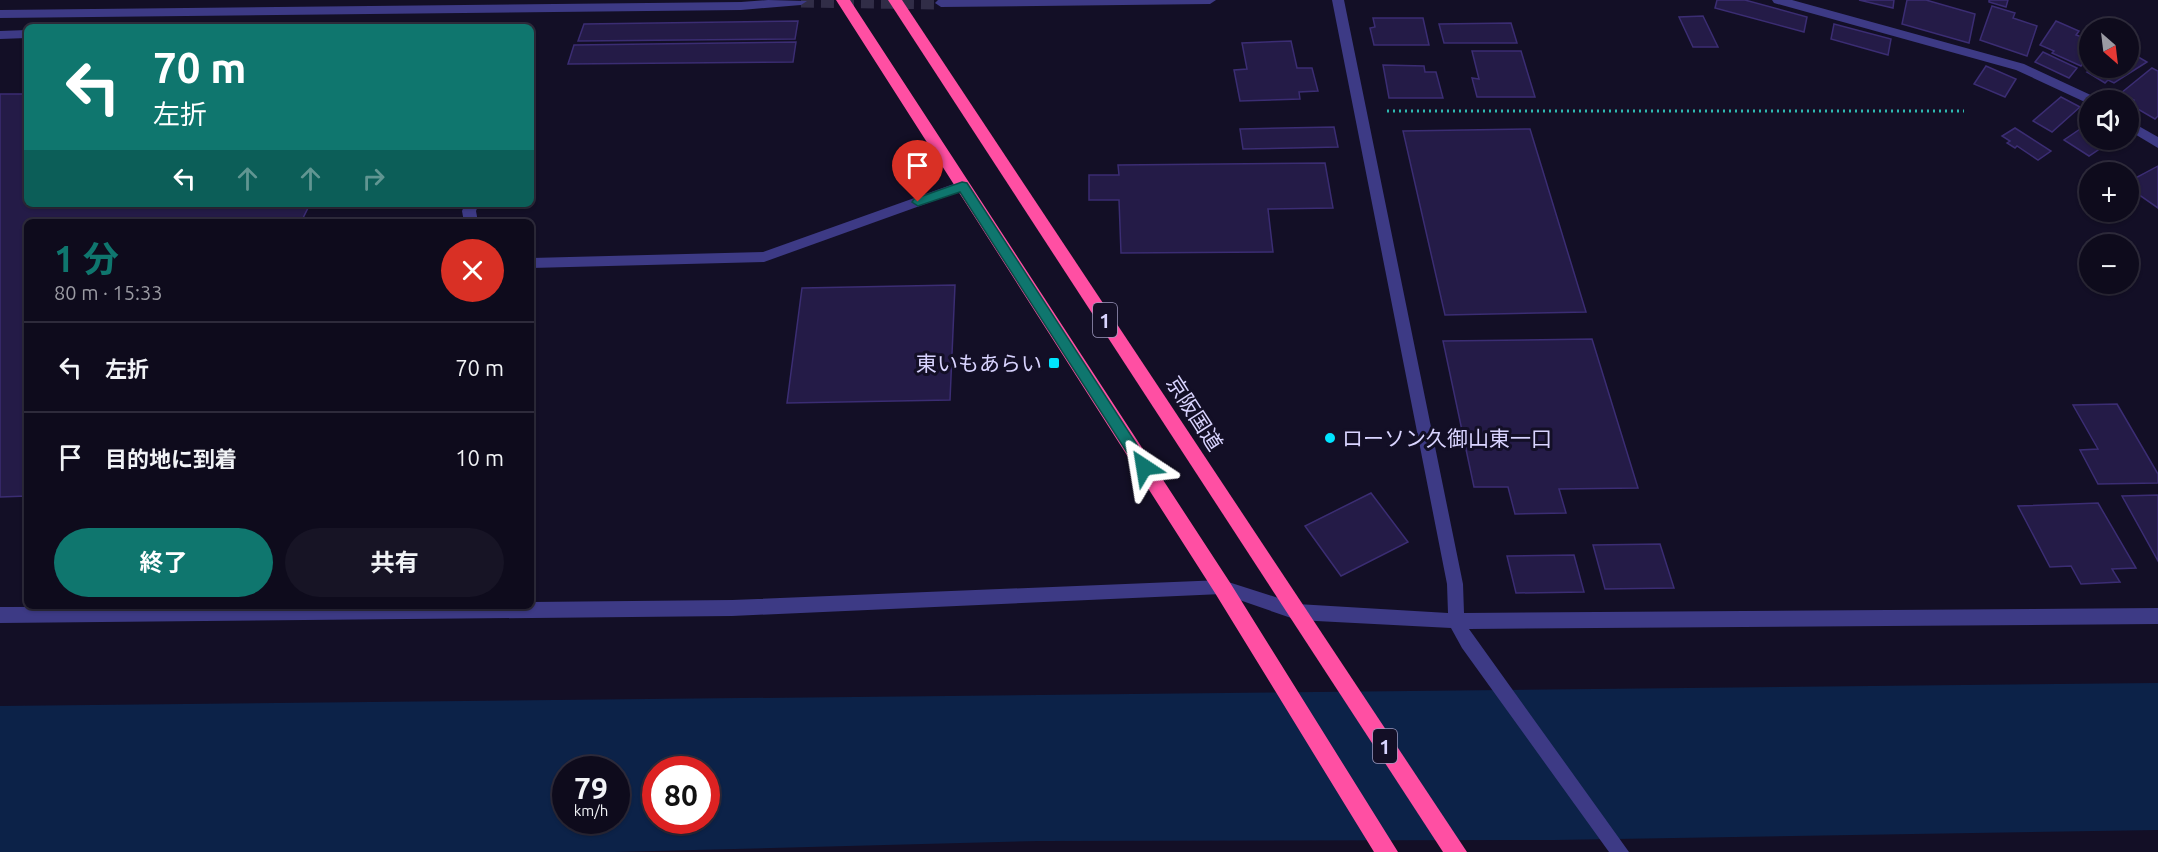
<!DOCTYPE html>
<html lang="ja">
<meta charset="utf-8">
<style>
body{margin:0;font-family:Ubuntu,"Noto Sans JP",sans-serif;background:#171425;color:#f1f3f6;height:100vh;display:flex;flex-direction:column;font-size:22px;white-space:nowrap}
*{box-sizing:border-box;margin:0}
p{font-size:20px;color:#9b9ba3}
.icon{flex:none;width:33px;height:33px;fill:none;stroke:currentColor;stroke-width:2;stroke-linecap:round;stroke-linejoin:round}
.map{position:relative;flex:1;overflow:hidden}
.side{position:absolute;left:24px;top:219px;width:510px;height:390px;display:flex;flex-direction:column;background:#0e0b1c;border-radius:9px;box-shadow:0 2px 4px #0004,0 0 0 2px #2e2b3b}
.side>*{flex:none}
.banner{position:absolute;left:24px;top:24px;width:510px;height:183px;border-radius:9px;box-shadow:0 2px 4px #0004,0 0 0 2px #2e2b3b;background:#0f766e;color:#fff;overflow:hidden}
.needle{width:39px;rotate:152deg}
.buttons{position:absolute;left:2079px;top:18px;display:grid;gap:12px}
.buttons a{display:grid;place-items:center;width:60px;height:60px;border-radius:50%;background:#0e0b1c;box-shadow:0 2px 4px #0004,0 0 0 2px #2e2b3b;font-size:30px}
.speed{position:absolute;left:552px;top:756px;display:flex;gap:12px;font-size:30px;font-weight:700;text-align:center}
.speed>*{display:grid;place-content:center;width:78px;height:78px;border-radius:50%;background:#0e0b1c;box-shadow:0 2px 4px #0004,0 0 0 2px #2e2b3b;line-height:1}
.speed small{font-size:15px;font-weight:400}
.speed .limit{border:9px solid #d22;background:#fff;color:#111}
.pin{position:absolute;display:grid;place-items:center;width:51px;height:51px;color:#fff;margin:-62px -26px;border-radius:50% 50% 50% 0;rotate:-45deg;box-shadow:0 0 6px #0007}
.pin .icon{rotate:45deg}
.me{position:absolute;width:66px;margin:-33px;rotate:327deg;stroke-linejoin:round;filter:drop-shadow(0 0 4px #0008)}
.turn{display:flex;align-items:center;gap:21px;height:126px;padding:0 30px;font-size:27px}
.turn .icon{width:78px;height:78px;stroke-width:2.5}
.turn b{display:block;font-size:42px;line-height:51px}
.lanes{display:flex;align-items:center;height:57px;padding:0 30px;background:#0003;justify-content:center;gap:30px;direction:ltr}
.lanes .off{opacity:.35}
.round{display:grid;place-items:center;flex:none;width:63px;height:63px;border-radius:32px;background:#171425}
.summary{display:flex;align-items:center;justify-content:space-between;height:102px;padding:0 30px}
h1{font-size:36px;font-weight:700;line-height:45px;color:#0f766e}
.button{display:flex;gap:12px;margin-top:auto;padding:12px 30px}
.button a{flex:1;height:69px;border-radius:36px;background:#0f766e;color:#fff;font-size:24px;font-weight:700;line-height:69px;text-align:center}
.button a+a{background:#171425;color:#f1f3f6}
ul{padding:0;list-style:none}
li{display:flex;align-items:center;gap:18px;height:90px;padding:0 30px;border-top:2px solid #2e2b3b}
li div{flex:1}
li b{display:block;font-size:22px}
li em{font-style:normal}
.map>svg:first-child{display:block}
</style>
<div class="map">
<svg width="2158" height="852" viewBox="0 0 2158 852">
<rect width="100%" height="100%" fill="#130f26"/>
<path fill="#0c2248" fill-rule="evenodd" d="M2158 683V830L1555 840 1039 841 615 852H0V706ZM566 770H616V820H566ZM656 770H706V820H656Z"/>
<g fill="#241b47" stroke="#3b2d73" stroke-width="1.5">
<polygon points="1717,0 1745,0 1807,17 1804,32 1715,8"/>
<polygon points="1859,0 1894,0 1893,8"/>
<polygon points="1907,0 1926,0 1975,14 1969,43 1902,24"/>
<polygon points="1989,0 2008,0 2006,7 1989,2"/>
<polygon points="1992,6 2015,13 2013,18 2037,26 2027,56 1980,40"/>
<polygon points="1703,16 1718,47 1693,47 1679,17"/>
<polygon points="1373,18 1423,18 1429,45 1374,45 1370,28 1375,27"/>
<polygon points="798,21 795,39 578,41 584,24"/>
<polygon points="2056,21 2079,31 2076,35 2090,40 2090,54 2081,66 2052,53 2054,51 2040,45"/>
<polygon points="1511,23 1517,43 1444,43 1439,24"/>
<polygon points="1834,24 1891,39 1888,55 1831,39"/>
<polygon points="1291,41 1297,68 1312,68 1318,91 1299,92 1300,99 1240,101 1234,70 1247,69 1242,43"/>
<polygon points="796,42 793,62 568,64 574,45"/>
<polygon points="1472,51 1521,51 1535,97 1477,97 1472,78 1479,79"/>
<polygon points="2128,51 2147,62 2114,83 2108,80 2105,83 2087,72 2095,68 2128,68"/>
<polygon points="2043,52 2077,68 2069,78 2035,62"/>
<polygon points="1383,65 1424,66 1425,72 1436,72 1443,98 1389,98"/>
<polygon points="1986,66 2016,79 2005,97 1974,84"/>
<polygon points="2152,68 2158,71 2158,116 2155,119 2129,104 2134,100 2121,93"/>
<polygon points="0,94 27,94 27,204 310,204 301,222 27,222 27,496 0,497"/>
<polygon points="2061,97 2080,107 2052,132 2033,121"/>
<polygon points="2089,123 2090,140 2113,140 2089,156 2064,140"/>
<polygon points="1334,127 1338,147 1243,149 1240,129"/>
<polygon points="2015,128 2051,151 2038,160 2017,146 2015,148 2007,143 2010,141 2002,136"/>
<polygon points="1530,129 1586,312 1445,315 1403,131"/>
<polygon points="1325,163 1333,208 1268,209 1273,252 1121,253 1119,200 1089,200 1089,175 1119,175 1118,165"/>
<polygon points="2158,166 2158,208 2128,187 2128,182"/>
<polygon points="955,285 950,400 787,403 802,288"/>
<polygon points="1592,339 1638,488 1559,489 1566,513 1515,514 1508,487 1474,487 1443,341"/>
<polygon points="2117,404 2158,474 2158,483 2098,484 2080,450 2098,449 2073,405"/>
<polygon points="1371,493 1408,542 1341,576 1305,526"/>
<polygon points="2158,495 2158,561 2122,496"/>
<polygon points="2098,503 2136,568 2112,569 2120,582 2081,584 2071,566 2050,567 2018,506"/>
<polygon points="1660,544 1674,588 1605,589 1593,545"/>
<polygon points="1574,555 1584,592 1516,593 1507,556"/>
</g>
<g fill="none" stroke-linecap="round" stroke-linejoin="round">
<polyline stroke="#312d47" stroke-width="13" stroke-dasharray="13 7" stroke-linecap="butt" points="801,1 941,3"/>
<polyline stroke="#2fb8b0" stroke-width="3" stroke-dasharray="2 4" stroke-linecap="butt" points="1387,111 1964,111"/>
<g fill="#3d3a85" fill-rule="evenodd">
<polygon points="768,0 807,1 801,5 741,10 0,18 0,10 741,2"/>
<polygon points="938,0 1216,0 1210,4 941,7 935,3"/>
<polygon points="1332,0 1344,0 1463,584 1464,613 2158,608 2158,624 1469,629 1629,852 1609,852 1462,648 1451,628 1297,620 1222,594 732,616 0,623 0,607 531,606 531,602 732,600 1222,580 1297,604 1448,613 1447,584"/>
<polygon points="1772,0 1792,0 2024,64 2095,97 2097,100 2087,103 2016,70 1774,3"/>
<polygon points="27,30 27,38 0,39 0,31"/>
<polygon points="2128,120 2158,137 2158,148 2128,130"/>
<polygon points="962,181 967,183 969,186 967,189 764,262 531,268 531,258 763,252"/>
<polygon points="465,204 479,204 476,211 478,222 464,222 462,211"/>
</g>
<g fill="#ff4fa3" fill-rule="evenodd">
<polygon points="836,0 850,0 1229,581 1398,852 1374,852 1215,593"/>
<polygon points="888,0 902,0 1467,852 1443,852"/>
</g>
</g>
<polygon fill="#0f766e" stroke="#0a4d48" stroke-width="1.5" points="962,182 967,183 1149,463 1151,467 1149,471 1139,471 960,192 918,206 912,202 914,199"/>
<g fill="#00e5ff" stroke="#130f26" stroke-width="2">
<rect x="1048" y="357" width="12" height="12" rx="3"/>
<circle cx="1330" cy="438" r="6"/>
</g>
<g text-anchor="middle" dominant-baseline="central" stroke-width="6" stroke-linejoin="round" paint-order="stroke">
<g fill="#130f26" stroke="#9e99be" stroke-width="1.5">
<rect x="1093" y="303" width="24" height="34" rx="4.5"/>
<rect x="1373" y="729" width="24" height="34" rx="4.5"/>
</g>
<g font-size="20" font-weight="bold" fill="#d9d4ff">
<text x="1105" y="320">1</text>
<text x="1385" y="746">1</text>
</g>
<g font-size="21" fill="#d9d4ff" stroke="#130f26" text-anchor="end">
<text x="1042" y="363">東いもあらい</text>
<text x="1342" y="438" text-anchor="start">ローソン久御山東一口</text>
</g>
<g font-size="21" fill="#d9d4ff" stroke="#130f26">
<text transform="translate(1195 413) rotate(57)">京阪国道</text>
</g>
</g>
</svg>
<div class="buttons">
<a><svg class="needle" viewBox="-14 -14 28 28"><path d="M0-13l5 13h-10z" fill="#e53935"/><path d="M0 13l5-13h-10z" fill="#9b9ba3"/></svg></a>
<a><svg class="icon" aria-label="sound" viewBox="0 0 24 24"><path d="M4 9h4l5-4v14l-5-4H4zM17 9q2 3 0 6"/></svg></a>
<a>+</a>
<a>−</a>
</div>
<div class="speed"><div>79<small>km/h</small></div><div class="limit">80</div></div>
<div class="pin" style="left:918px;top:202px;background:#d93025"><svg class="icon" aria-label="arrive" viewBox="0 0 24 24"><path d="M6 21V4h12l-3 4 3 4H6"/></svg></div>
<svg class="me" style="left:1144px;top:467px" viewBox="-20 -20 40 40"><path d="M0-17L14 15 0 8-14 15z" fill="#0f766e" stroke="#fff" stroke-width="4"/></svg>
<div class="banner">
<div class="turn"><svg class="icon" aria-label="left" viewBox="0 0 24 24"><path d="M17 20v-9H6M10 6l-5 5 5 5"/></svg><div><b>70 m</b>左折</div></div>
<div class="lanes"><svg class="icon" aria-label="left" viewBox="0 0 24 24"><path d="M17 20v-9H6M10 6l-5 5 5 5"/></svg><svg class="icon off" aria-label="ahead" viewBox="0 0 24 24"><path d="M12 20V5M6 11l6-6 6 6"/></svg><svg class="icon off" aria-label="ahead" viewBox="0 0 24 24"><path d="M12 20V5M6 11l6-6 6 6"/></svg><svg class="icon off" aria-label="right" viewBox="0 0 24 24"><path d="M7 20v-9h11M14 6l5 5-5 5"/></svg></div>
</div>
<section class="side">
<div class="summary"><div><h1>1 分</h1><p>80 m · 15:33</p></div><a class="round" style="background:#d93025;color:#fff"><svg class="icon" aria-label="close" viewBox="0 0 24 24"><path d="M6 6l12 12M18 6L6 18"/></svg></a></div>
<ul>
<li><svg class="icon" aria-label="left" viewBox="0 0 24 24"><path d="M17 20v-9H6M10 6l-5 5 5 5"/></svg><div><b>左折</b></div><em>70 m</em></li>
<li><svg class="icon" aria-label="arrive" viewBox="0 0 24 24"><path d="M6 21V4h12l-3 4 3 4H6"/></svg><div><b>目的地に到着</b></div><em>10 m</em></li>
</ul>
<div class="button"><a>終了</a><a>共有</a></div>
</section>
</div>
